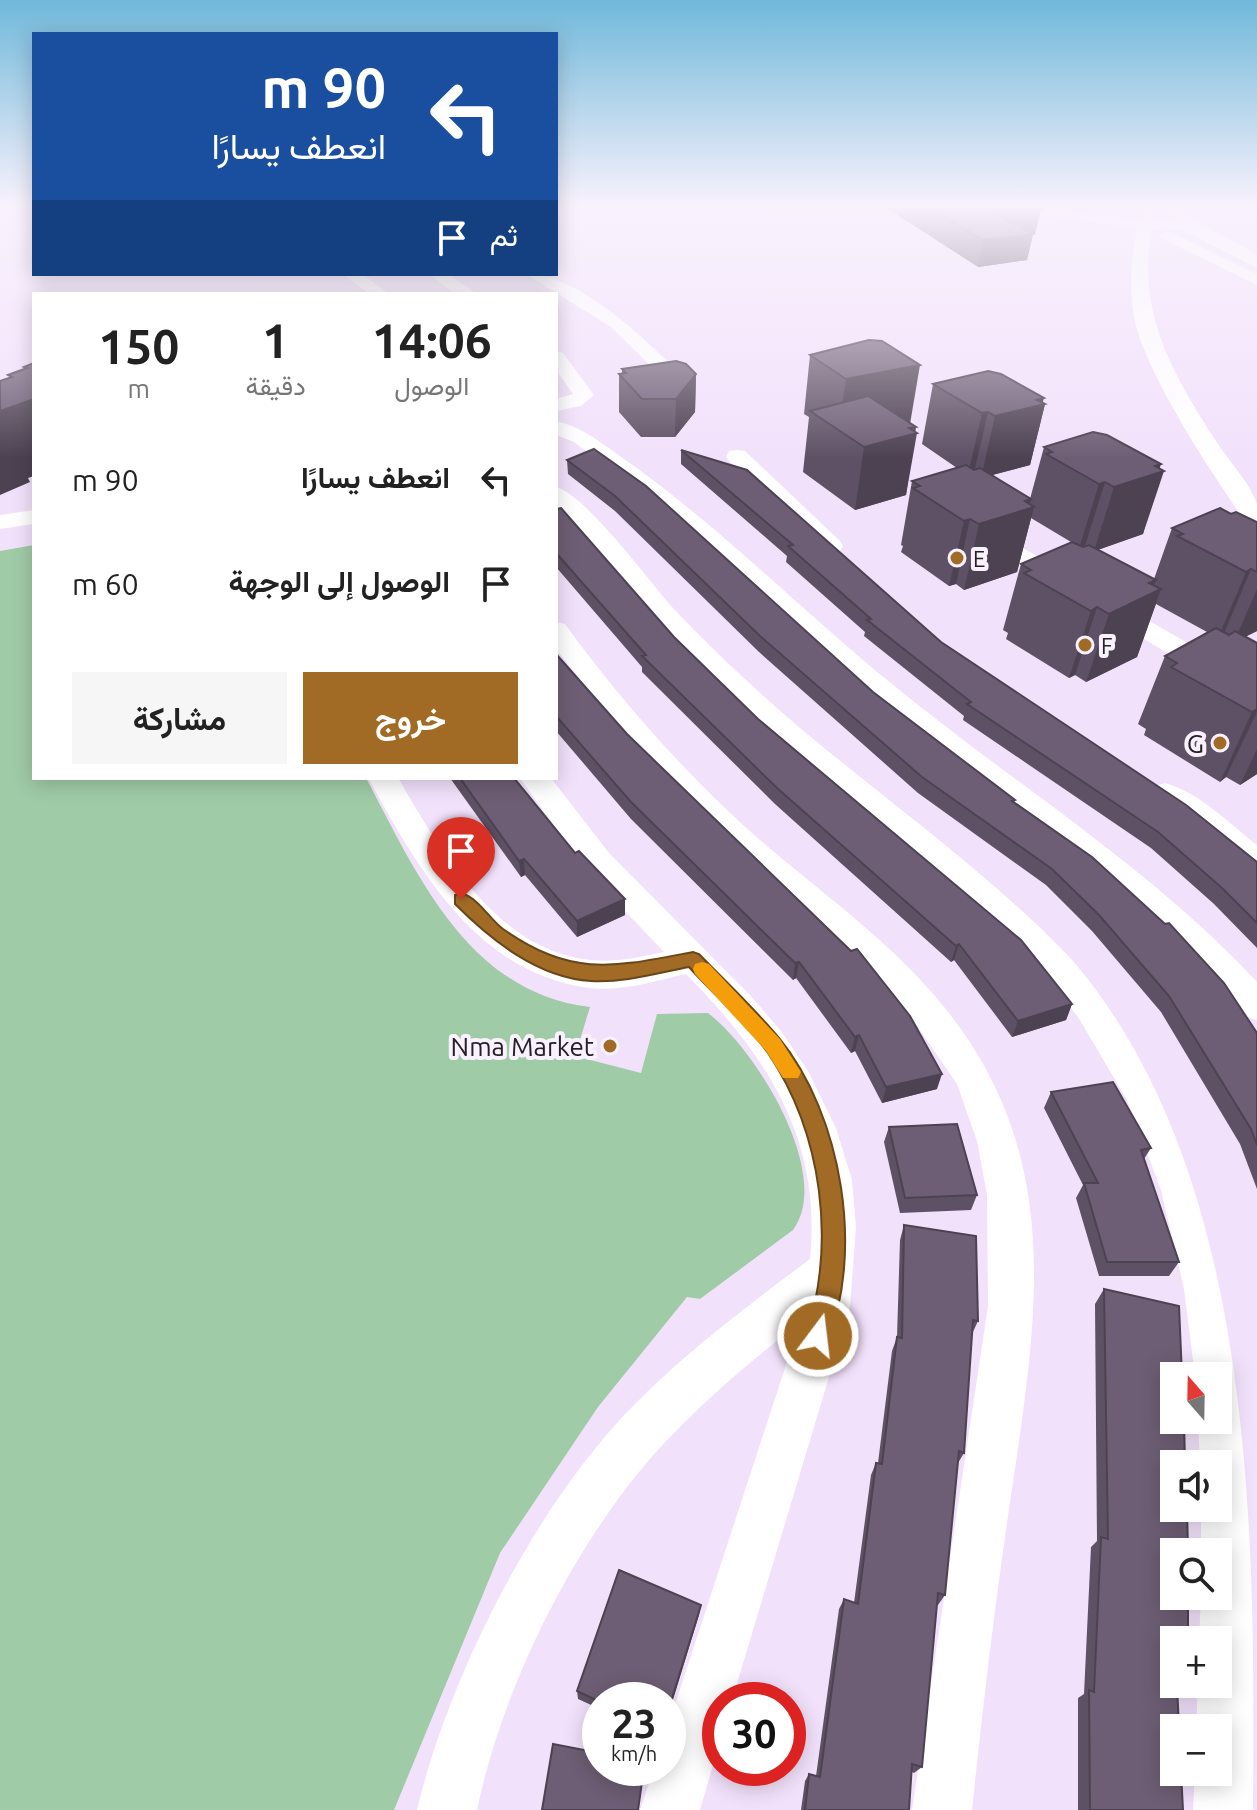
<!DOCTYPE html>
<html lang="ar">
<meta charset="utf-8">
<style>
body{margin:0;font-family:Ubuntu,Vazirmatn,sans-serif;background:#f6f6f6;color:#222;direction:rtl;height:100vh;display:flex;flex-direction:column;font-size:30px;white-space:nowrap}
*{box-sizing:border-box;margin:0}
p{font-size:26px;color:#767676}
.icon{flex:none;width:44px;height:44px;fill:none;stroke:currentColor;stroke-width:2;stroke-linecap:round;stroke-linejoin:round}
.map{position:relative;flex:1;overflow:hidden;direction:ltr}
.drawer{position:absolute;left:32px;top:292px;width:526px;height:488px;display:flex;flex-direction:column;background:#fff;border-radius:0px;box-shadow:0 4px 20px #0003;direction:rtl}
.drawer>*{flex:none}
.banner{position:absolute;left:32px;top:32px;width:526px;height:244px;border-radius:0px;box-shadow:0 4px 20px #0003;direction:rtl;background:#1a4fa0;color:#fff;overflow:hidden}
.needle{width:52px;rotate:340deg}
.tools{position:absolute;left:1160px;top:1362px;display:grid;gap:16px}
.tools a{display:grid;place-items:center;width:72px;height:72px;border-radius:0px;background:#fff;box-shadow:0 4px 20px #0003;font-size:40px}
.speed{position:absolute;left:582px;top:1682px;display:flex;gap:16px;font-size:40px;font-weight:700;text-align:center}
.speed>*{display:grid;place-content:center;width:104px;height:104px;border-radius:50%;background:#fff;box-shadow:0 4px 20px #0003;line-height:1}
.speed small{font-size:20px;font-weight:400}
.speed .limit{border:12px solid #d22;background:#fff;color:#111}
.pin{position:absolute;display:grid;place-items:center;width:68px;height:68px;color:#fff;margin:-82px -34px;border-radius:50% 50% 50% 0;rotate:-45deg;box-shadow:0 0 8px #0007}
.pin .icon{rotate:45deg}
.me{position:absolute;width:88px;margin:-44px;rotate:15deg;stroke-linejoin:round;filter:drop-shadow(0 0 6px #0008)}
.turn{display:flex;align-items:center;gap:28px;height:168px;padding:0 40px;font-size:36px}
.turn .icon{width:104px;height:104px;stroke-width:2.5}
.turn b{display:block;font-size:56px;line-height:68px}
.then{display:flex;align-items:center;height:76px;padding:0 40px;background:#0003;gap:16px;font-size:30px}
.eta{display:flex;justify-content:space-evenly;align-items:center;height:136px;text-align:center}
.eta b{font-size:48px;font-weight:700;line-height:56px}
.action{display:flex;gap:16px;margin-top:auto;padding:16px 40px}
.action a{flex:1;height:92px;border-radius:0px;background:#a16b26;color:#fff;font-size:32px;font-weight:700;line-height:92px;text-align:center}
.action a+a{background:#f6f6f6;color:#222}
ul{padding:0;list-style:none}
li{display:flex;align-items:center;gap:24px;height:104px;padding:0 40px}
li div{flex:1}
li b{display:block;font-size:30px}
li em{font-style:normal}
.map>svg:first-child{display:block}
</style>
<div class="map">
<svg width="1257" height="1810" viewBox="0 0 1257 1810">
<rect width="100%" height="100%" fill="#f2e1fb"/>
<path fill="#a0cba7" d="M34 545V778H366C417 874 468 993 590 1007L575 1056 641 1073 657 1014 708 1013C755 1048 834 1175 793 1230L700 1299 687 1297 598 1407 500 1553 394 1810H0V551Z"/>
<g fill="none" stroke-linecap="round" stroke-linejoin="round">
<polygon fill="#fff" fill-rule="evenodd" points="1250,205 1257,205 1257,214 1253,213"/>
<g fill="#fff" fill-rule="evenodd">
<path d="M989 205H1027L1139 219 1143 205H1157L1154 219H1174L1209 229 1212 232 1204 237 1174 229H1152C1135 313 1175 378 1220 447 1231 463 1251 485 1257 504 1257 511 1257 522 1257 529L1249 527C1212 474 1164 401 1141 342 1128 306 1129 264 1137 228L996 209Z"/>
<polygon points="1166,230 1257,274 1257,285 1161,238 1158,235"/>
<polygon points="343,274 362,274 389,294 369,294"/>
<polygon points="428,274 448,274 477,294 456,294"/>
<path d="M526 274C582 274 652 346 691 384L694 388 691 392H677L611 327Z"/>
<polygon points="556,351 563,353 594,395 581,406 556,411 556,399 573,394 556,370"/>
<path d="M556 421C586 428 609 449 634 466 725 532 805 613 892 684 1014 784 1149 866 1257 982V1020L1244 1016 1185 949 1141 909 873 697 648 498 574 442 556 435Z"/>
<polygon points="737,450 745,451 840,541 843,546 840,551 822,551 729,461 726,456 729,451"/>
<path d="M556 487C585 494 649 581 672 607 699 636 728 664 758 691 860 784 979 861 1074 962 1257 1179 1255 1534 1253 1810H1193L1195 1772H1218V1728H1196L1198 1684H1218V1640H1199L1201 1596H1218V1552H1201V1508H1218V1464H1200L1198 1420H1218V1376H1195L1184 1289 1161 1190 1127 1100 1078 1017 1050 983 987 919 720 686 665 630 556 506Z"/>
<polygon points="34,510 34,524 0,529 0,515"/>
<polygon points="1009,540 1257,683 1257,703 1247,701 1000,552 997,547 1000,542"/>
<path d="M556 622 565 624C618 697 677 764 743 825 799 876 862 919 914 973 1076 1140 1037 1315 1007 1523 993 1619 982 1714 972 1810H912L988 1306 987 1195 977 1141 957 1084 913 1020 861 965 720 840 641 757 556 649Z"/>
<path d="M368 778H398C441 851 497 951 591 960 615 963 640 957 664 952L585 869 520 778H551L609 853 750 995 781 1031 808 1071 836 1128 852 1180 856 1227 850 1307 732 1700H720V1741L700 1810H640L654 1768H668V1726L800 1322C743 1368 686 1415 639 1472 565 1563 501 1694 477 1810H417C449 1676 536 1504 633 1406 687 1351 749 1305 810 1259 822 1139 767 1056 686 974 655 981 621 992 589 988 475 972 419 870 368 778Z"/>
<path d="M1165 783C1199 792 1230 824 1257 845V874L1245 871 1198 831 1154 800 1150 793 1154 786Z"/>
</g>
<polygon fill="#fff" fill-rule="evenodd" points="1157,205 1178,205 1214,231 1257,254 1257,268 1200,239"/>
</g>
<g fill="#5f5165">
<polygon points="882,205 1033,205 1035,234 1033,234 1027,260 978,267"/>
<polygon points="810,355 910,423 915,432 906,495 855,510 803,472 809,417 804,414"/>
<polygon points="622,369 696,374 695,412 675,437 641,437 619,412 619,374 622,374"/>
<polygon points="933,384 1045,404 1030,465 992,475 1030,499 1044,447 1159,468 1143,534 1098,550 1154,579 1172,528 1231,514 1257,522 1257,631 1245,637 1257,643 1257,774 1240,785 1226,777 1220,782 1144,735 1146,729 1138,724 1165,656 1207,632 1156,604 1137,657 1086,682 1075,675 1069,678 1006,639 1008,633 1003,630 1021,564 1071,542 1031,518 1017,572 964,590 956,584 949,586 901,552 903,546 901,545 912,481 957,468 922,444"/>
<polygon points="681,450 941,642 1257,862 1257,948 1214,904 1151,848 963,720 964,716 864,636 865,632 786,562 787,556 681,464"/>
<polygon points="567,460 1015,800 1014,803 1257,1033 1257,1189 1240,1144 1161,1012 1092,931 1046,885 918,793 759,652 615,511 568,474"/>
<polygon points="556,509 674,637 758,719 1072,1004 1066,1020 1012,1037 954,960 951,962 775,804 642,672 642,667 556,567"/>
<polygon points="556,646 557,655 937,1089 882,1103 855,1051 851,1053 796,978 793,980 631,819 556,731"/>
<polygon points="450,778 514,778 625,915 577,937 525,875 521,877"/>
<polygon points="1051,1092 1151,1148 1144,1159 1179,1262 1169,1276 1099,1276 1076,1198 1083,1185 1044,1108"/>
<polygon points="889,1127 977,1195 971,1210 900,1213 884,1142"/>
<polygon points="904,1225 978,1321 972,1334 964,1453 958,1463 945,1595 938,1605 937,1605 922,1767 914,1773 912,1772 909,1810 801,1810 805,1781 809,1774 816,1776 839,1609 844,1599 854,1603 871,1475 876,1463 878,1463 892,1351 897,1337 900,1240"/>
<polygon points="1104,1289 1188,1689 1177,1696 1183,1810 1078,1810 1078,1698 1084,1694 1091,1547 1097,1541 1095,1304"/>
<polygon points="699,1615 600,1700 600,1709 578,1699 577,1691"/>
</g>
<g fill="#4d4252">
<polygon points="1041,209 1035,234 1033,234 1027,260 978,267 983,240 995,214"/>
<polygon points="920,365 910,424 839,430 846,379"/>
<polygon points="696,374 695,412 675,437 676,399"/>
<polygon points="1044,398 1042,405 1045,404 1030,465 981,478 995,416"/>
<polygon points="34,399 34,476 28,478 30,482 0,495 0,411"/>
<polygon points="988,412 974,473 968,475 982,413"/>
<polygon points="916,427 915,434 917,433 906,495 855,510 864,447"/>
<polygon points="1161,464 1158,473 1164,471 1143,534 1094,551 1114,487 1155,466"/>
<polygon points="1105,482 1085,546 1079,548 1099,484"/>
<polygon points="1031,499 1029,509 1034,507 1017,572 964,590 979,524"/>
<polygon points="970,519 956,584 949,586 964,521"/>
<polygon points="1251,569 1223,636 1218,638 1246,572"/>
<polygon points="1156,580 1150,594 1161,589 1137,657 1086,682 1109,614 1149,583"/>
<polygon points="1257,589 1257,631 1234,642"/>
<polygon points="1097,607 1075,675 1069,678 1091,611"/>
<polygon points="1257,709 1257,712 1226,777 1220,782 1252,712"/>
<polygon points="1257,749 1257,774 1240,785"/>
<polygon points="524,859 525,875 521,877 519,861"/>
<polygon points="625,899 625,915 577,937 577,921"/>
<polygon points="959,944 954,960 951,962 956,946"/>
<polygon points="799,962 796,978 793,980 795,963"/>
<polygon points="1072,1004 1066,1020 1012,1037 1018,1021"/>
<polygon points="859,1035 855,1051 851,1053 855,1037"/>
<polygon points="942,1074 937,1089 882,1103 886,1087"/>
<polygon points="701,1605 699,1615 668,1716 668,1711"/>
</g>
<g fill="#6e5e75" stroke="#4d4252" stroke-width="2">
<polygon points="925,205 1033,205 1041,209 995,214 1033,234 983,240"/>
<polygon points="869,340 882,341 920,365 846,379 810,355"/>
<polygon points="676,361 686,364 696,374 676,399 642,399 619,374 626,373 622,369"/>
<polygon points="34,363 34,399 0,411 0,381 12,377 8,375 27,368 24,367"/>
<polygon points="988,371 1001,374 1044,398 1037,400 1045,404 995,416 988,412 982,413 933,384"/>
<polygon points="868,396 916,427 909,428 917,433 864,447 810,411"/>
<polygon points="1093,432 1107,435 1161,464 1155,466 1164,471 1114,487 1105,482 1099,484 1046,454 1052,452 1044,447"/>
<polygon points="594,449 646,486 873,692 1015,800 1012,801 1092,857 1165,924 1169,923 1224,983 1257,1033 1257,1145 1251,1129 1169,996 1099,915 1052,869 922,777 760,636 615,496 567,460"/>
<polygon points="681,450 747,470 941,642 1186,805 1257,862 1257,923 1222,888 1158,832 967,704 971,702 867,620 871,619 788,546 793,545"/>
<polygon points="966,465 974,470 980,468 1031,499 1025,501 1034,507 979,524 970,519 964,521 913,488 920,486 912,481"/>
<polygon points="561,508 674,637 758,719 1021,940 1072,1004 1018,1021 959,944 956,946 777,788 642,656 646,655 556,553 556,509"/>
<polygon points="1220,508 1231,514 1236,512 1257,522 1257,572 1251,569 1246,572 1177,536 1183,534 1172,528"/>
<polygon points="1072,542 1083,547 1089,545 1156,580 1149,583 1161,589 1109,614 1097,607 1091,611 1024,573 1031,570 1021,564"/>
<polygon points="1216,628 1229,635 1235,631 1257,643 1257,709 1252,712 1171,667 1177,663 1165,656"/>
<polygon points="556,654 627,734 851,951 857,949 910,1016 942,1074 886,1087 859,1035 855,1037 799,962 795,963 631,802 556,716"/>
<polygon points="460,778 514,778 575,853 579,851 625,899 577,921 524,859 519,861"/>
<polygon points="1113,1082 1151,1148 1141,1150 1179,1262 1107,1262 1084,1183 1098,1183 1051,1092"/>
<polygon points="957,1124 977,1195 905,1198 889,1127"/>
<polygon points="904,1225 976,1236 978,1321 973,1320 964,1453 959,1451 945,1595 938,1593 922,1767 912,1764 909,1810 805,1810 809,1774 820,1777 844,1599 858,1604 876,1463 882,1464 897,1337 902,1338"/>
<polygon points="1104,1289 1179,1306 1182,1376 1174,1376 1174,1420 1184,1420 1185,1464 1174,1464 1174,1508 1187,1508 1188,1552 1174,1552 1174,1596 1188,1596 1188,1640 1174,1640 1174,1684 1188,1684 1188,1689 1177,1685 1179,1728 1174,1728 1174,1772 1181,1772 1183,1810 1090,1810 1089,1690 1094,1692 1101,1537 1108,1539"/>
<polygon points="619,1570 701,1605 668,1711 668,1700 600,1700 600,1702 577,1691"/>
<polygon points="553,1744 600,1753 600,1768 644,1768 638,1810 542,1810"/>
</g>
<linearGradient id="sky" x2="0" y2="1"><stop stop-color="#70b8da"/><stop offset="0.45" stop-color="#f9f2fd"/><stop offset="1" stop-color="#f9f2fd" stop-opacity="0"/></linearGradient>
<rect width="1257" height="458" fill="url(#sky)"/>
<path fill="#a16b26" stroke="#694619" stroke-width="2" d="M461 893C479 898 489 919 503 929 573 978 614 967 693 952L699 954C726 982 755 1009 779 1038 842 1115 865 1253 826 1345L818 1348 809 1345 806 1336C836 1243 823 1135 768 1053 746 1022 714 995 689 967 657 973 624 983 591 981 538 978 491 940 455 904V895Z"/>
<polygon fill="#f59e0b" points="702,962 709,964 780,1039 801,1072 798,1078 783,1078 766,1051 695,974 693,969 695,964"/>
<g fill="#a16b26" stroke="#f9f2fd" stroke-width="3">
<circle cx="957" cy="558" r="8"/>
<circle cx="1085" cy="645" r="8"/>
<circle cx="1220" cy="743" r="8"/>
<circle cx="610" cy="1046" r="8"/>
</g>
<g text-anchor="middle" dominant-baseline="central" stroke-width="8" stroke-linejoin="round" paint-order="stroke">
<g font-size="22" fill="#262029" stroke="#f9f2fd" text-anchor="start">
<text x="973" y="558">E</text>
<text x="1101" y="645">F</text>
</g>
<g font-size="26" fill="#262029" stroke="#f9f2fd" text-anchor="end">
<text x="1204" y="743">G</text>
<text x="594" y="1046">Nma Market</text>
</g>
</g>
</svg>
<div class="tools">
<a><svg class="needle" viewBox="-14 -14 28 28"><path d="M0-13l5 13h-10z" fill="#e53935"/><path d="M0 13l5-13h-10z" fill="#767676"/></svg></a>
<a><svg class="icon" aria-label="sound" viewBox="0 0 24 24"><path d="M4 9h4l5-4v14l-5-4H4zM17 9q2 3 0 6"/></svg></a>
<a><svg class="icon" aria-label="search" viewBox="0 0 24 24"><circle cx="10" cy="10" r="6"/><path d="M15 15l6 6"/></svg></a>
<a>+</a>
<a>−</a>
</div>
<div class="speed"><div>23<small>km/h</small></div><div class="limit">30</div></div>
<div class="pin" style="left:461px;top:899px;background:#d93025"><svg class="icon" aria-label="arrive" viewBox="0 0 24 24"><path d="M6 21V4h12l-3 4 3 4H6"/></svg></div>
<svg class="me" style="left:818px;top:1336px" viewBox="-20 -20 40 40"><circle r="17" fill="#a16b26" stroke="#fff" stroke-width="3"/><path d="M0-11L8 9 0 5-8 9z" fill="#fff"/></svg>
<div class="banner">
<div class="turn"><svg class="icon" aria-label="left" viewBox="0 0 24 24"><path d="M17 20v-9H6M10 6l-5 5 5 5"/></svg><div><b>90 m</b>انعطف يسارًا</div></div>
<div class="then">ثم<svg class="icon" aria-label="arrive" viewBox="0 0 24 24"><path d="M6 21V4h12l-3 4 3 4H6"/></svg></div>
</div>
<section class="drawer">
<div class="eta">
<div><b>14:06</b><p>الوصول</p></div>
<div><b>1</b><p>دقيقة</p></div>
<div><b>150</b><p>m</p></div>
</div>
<ul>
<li><svg class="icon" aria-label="left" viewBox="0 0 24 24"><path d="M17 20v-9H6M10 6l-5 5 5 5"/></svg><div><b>انعطف يسارًا</b></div><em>90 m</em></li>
<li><svg class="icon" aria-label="arrive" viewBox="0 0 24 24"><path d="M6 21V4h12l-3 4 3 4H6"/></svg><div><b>الوصول إلى الوجهة</b></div><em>60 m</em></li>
</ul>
<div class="action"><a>خروج</a><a>مشاركة</a></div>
</section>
</div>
